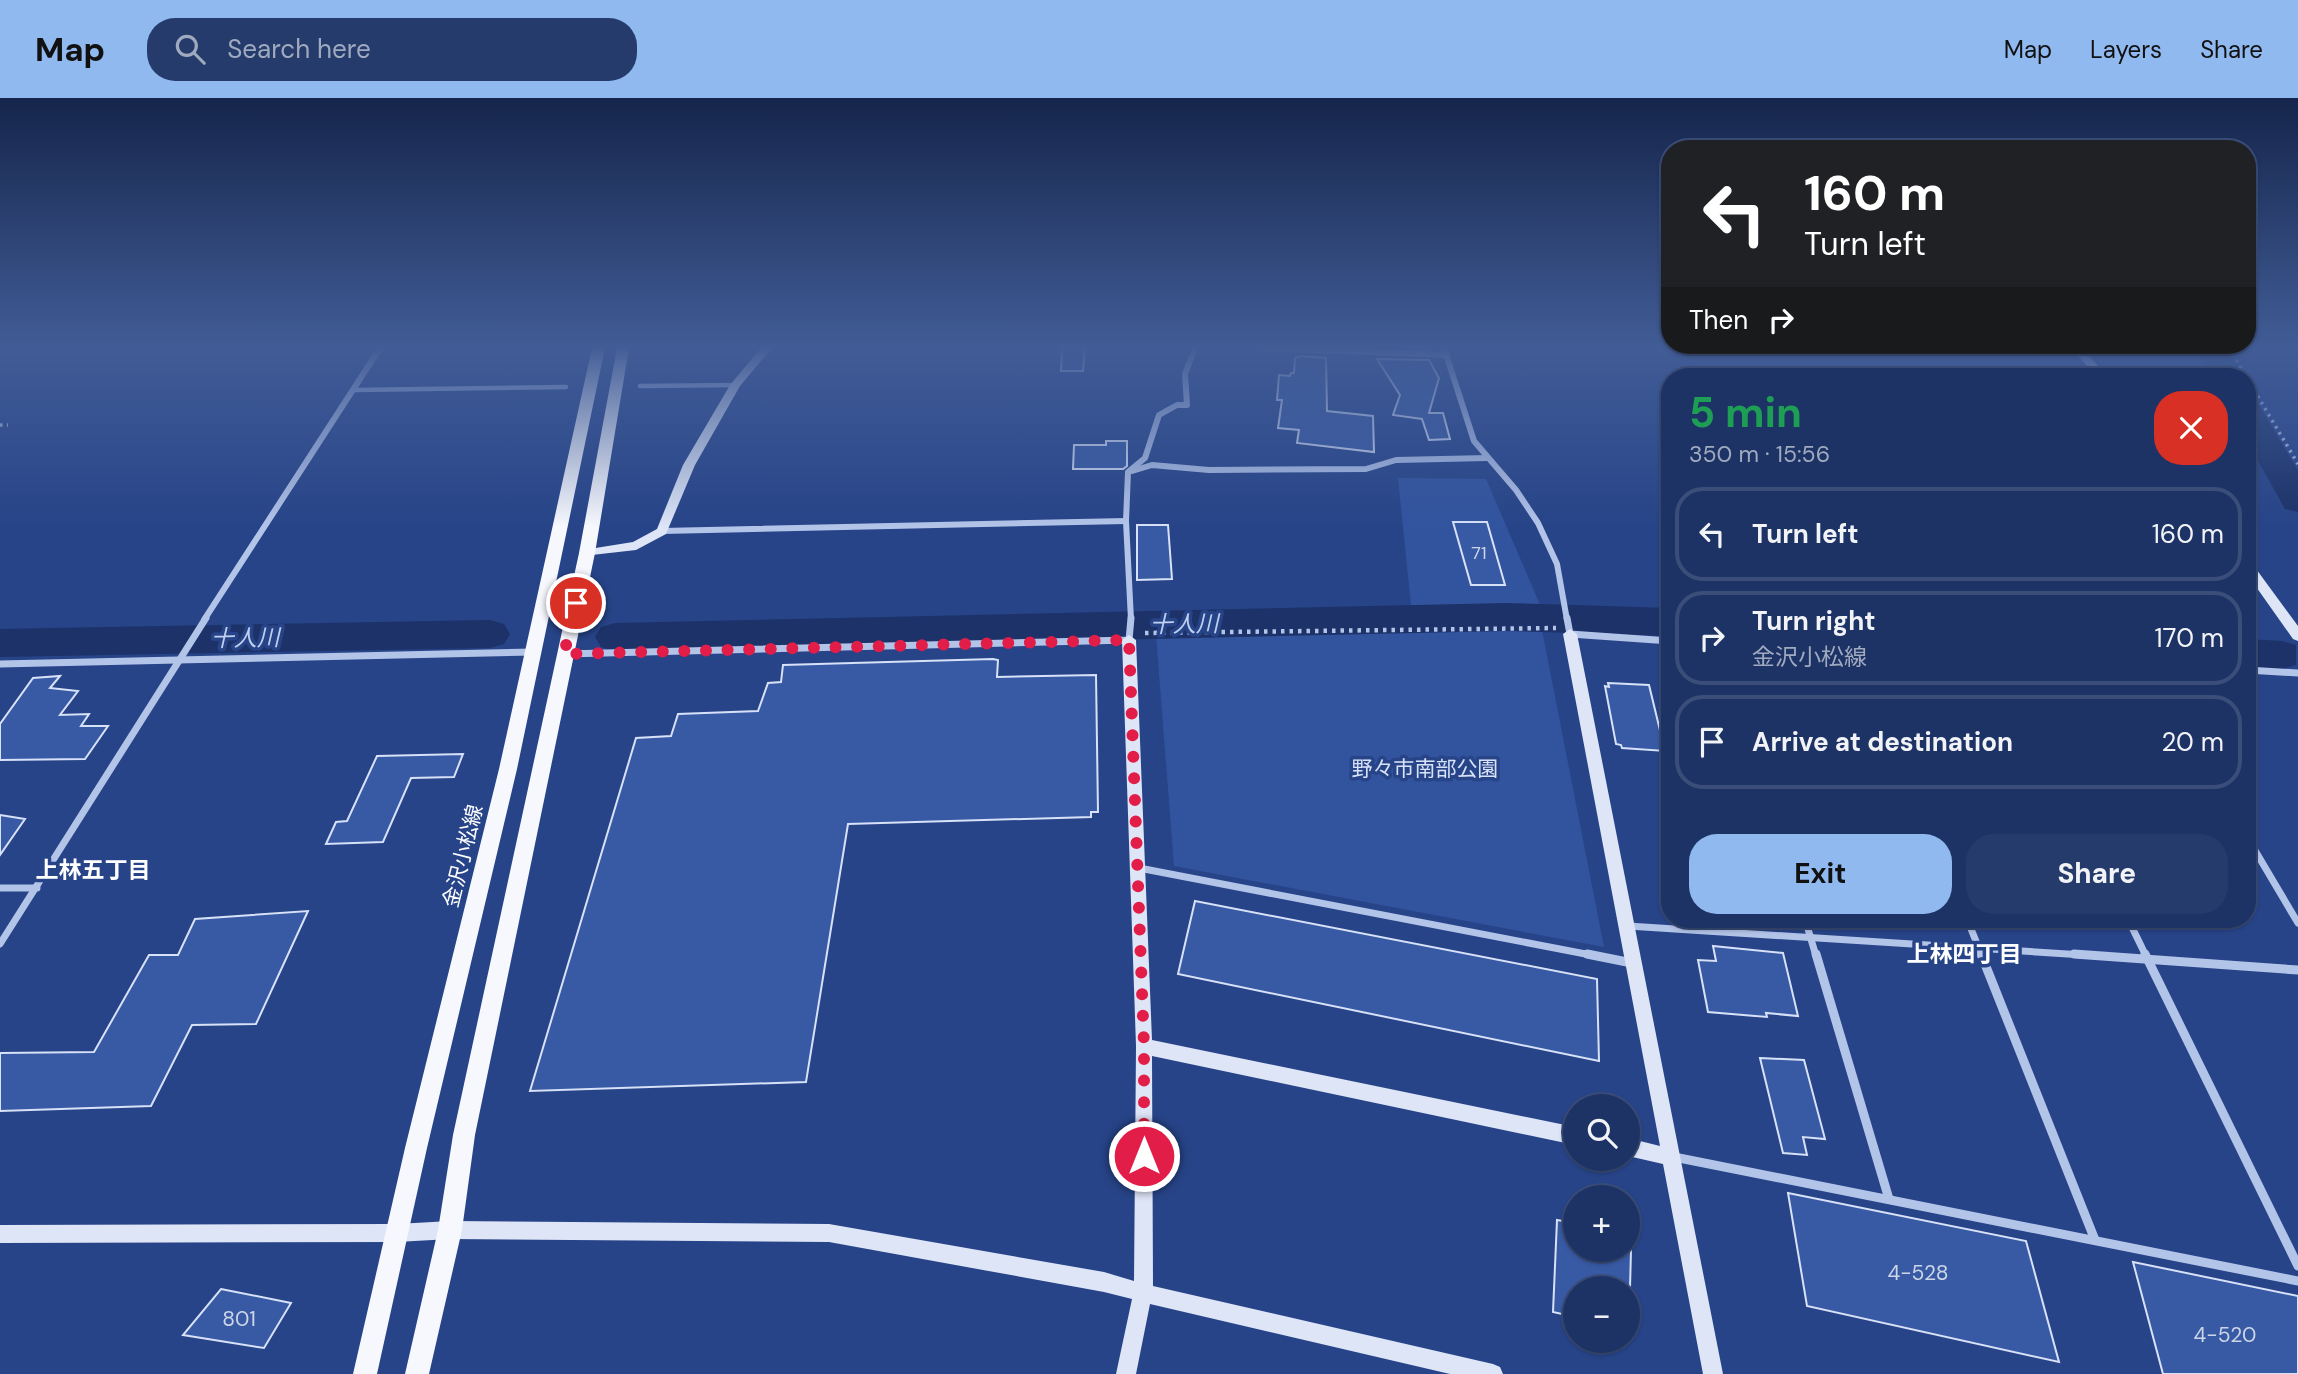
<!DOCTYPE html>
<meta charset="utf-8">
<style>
body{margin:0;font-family:"DM Sans","Noto Sans JP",sans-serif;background:#253b6c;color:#f1f3f6;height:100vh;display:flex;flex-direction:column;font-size:26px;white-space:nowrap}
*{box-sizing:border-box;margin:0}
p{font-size:23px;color:#a0aabf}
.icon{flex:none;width:38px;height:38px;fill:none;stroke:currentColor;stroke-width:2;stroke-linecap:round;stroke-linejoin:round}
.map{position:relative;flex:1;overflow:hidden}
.details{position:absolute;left:1661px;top:270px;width:595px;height:560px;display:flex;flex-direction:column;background:#1d3366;border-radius:28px;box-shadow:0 2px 5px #0004,0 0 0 2px #3b4e7a}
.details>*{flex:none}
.banner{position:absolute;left:1661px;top:42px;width:595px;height:214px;border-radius:28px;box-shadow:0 2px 5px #0004,0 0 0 2px #3b4e7a;background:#202124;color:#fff;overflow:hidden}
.controls{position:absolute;left:1563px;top:996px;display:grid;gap:14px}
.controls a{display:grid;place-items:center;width:77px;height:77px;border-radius:50%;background:#1d3366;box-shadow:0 2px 5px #0004,0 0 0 2px #3b4e7a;font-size:35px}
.pin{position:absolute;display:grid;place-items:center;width:60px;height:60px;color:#fff;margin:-30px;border:4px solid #fff;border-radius:50%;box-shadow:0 2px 7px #0007}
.me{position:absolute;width:77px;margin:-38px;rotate:0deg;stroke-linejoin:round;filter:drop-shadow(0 0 5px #0008)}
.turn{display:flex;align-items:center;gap:24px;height:147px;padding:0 28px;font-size:32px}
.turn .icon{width:91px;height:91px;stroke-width:2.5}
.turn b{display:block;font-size:49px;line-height:60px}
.then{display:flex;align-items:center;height:66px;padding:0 28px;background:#0003;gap:14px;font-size:26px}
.round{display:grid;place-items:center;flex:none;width:74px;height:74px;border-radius:28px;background:#253b6c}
.overview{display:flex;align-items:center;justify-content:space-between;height:119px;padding:0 28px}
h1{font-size:42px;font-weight:700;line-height:52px;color:#1e9e55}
.primary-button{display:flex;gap:14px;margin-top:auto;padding:14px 28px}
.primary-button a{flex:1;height:80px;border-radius:28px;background:#90b9f0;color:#111;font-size:28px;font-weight:700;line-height:80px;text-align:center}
.primary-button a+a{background:#253b6c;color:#f1f3f6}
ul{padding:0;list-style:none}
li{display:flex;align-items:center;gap:21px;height:94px;margin:0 14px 10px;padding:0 14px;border:4px solid #3b4e7a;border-radius:28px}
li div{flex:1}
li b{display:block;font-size:26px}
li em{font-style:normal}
header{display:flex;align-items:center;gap:42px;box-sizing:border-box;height:98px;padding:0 35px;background:#90b9f0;color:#111}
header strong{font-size:33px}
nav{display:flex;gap:38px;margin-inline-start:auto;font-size:24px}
.search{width:490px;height:63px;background:#253b6c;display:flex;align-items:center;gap:18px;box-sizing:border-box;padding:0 24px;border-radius:28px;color:#a0aabf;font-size:26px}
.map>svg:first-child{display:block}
</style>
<header>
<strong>Map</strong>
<div class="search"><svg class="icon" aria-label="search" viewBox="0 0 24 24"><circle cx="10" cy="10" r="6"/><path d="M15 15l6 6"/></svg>Search here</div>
<nav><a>Map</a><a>Layers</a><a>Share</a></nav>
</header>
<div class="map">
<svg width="2298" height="1276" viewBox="0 0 2298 1276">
<rect width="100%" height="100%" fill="#274488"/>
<g fill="#32549f">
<polygon points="1398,380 1486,381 1541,509 1411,507"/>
<polygon points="1541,527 1604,849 1174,768 1156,536"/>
</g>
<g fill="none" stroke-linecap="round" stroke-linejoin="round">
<g fill="#1c3268" fill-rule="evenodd">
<polygon points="2197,250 2229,250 2243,278 2211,278"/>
<polygon points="2247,304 2259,307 2298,373 2298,414 2285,411 2247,343"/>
<polygon points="1506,505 1670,510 1670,538 1506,533 615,553 601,549 595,539 601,529 615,525"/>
<polygon points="490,522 504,526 510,536 504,546 490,550 0,559 0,531"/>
<polygon points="2247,541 2282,543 2296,547 2296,567 2282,571 2247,569"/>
</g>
</g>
<g fill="#385aa4" stroke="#d7e1f7" stroke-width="2">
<polygon points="1062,250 1085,250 1083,273 1061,273"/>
<polygon points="1300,258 1326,260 1327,313 1373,318 1374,354 1297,345 1299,332 1278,330 1282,302 1277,302 1279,277 1290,278 1291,275 1294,275 1295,260"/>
<polygon points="1377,261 1429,262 1439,280 1429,315 1443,315 1450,341 1429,342 1422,321 1393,317 1400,297"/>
<polygon points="1106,343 1127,343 1127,368 1123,371 1073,371 1074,347 1106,347"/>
<polygon points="1453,424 1487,424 1505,487 1471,487"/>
<polygon points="1137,427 1168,427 1172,481 1137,482"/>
<polygon points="993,561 998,562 997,579 1096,577 1098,714 1091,714 1091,719 848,726 806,984 530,993 636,640 671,638 678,616 758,613 768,585 781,584 783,567"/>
<polygon points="60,578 50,590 78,593 60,617 89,616 81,628 108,628 85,661 0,662 0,626 33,580"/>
<polygon points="1608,585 1649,587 1665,653 1622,650 1621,647 1616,646 1605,588 1609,589"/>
<polygon points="463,656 454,679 411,680 383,744 326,746 336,724 347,723 377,658"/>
<polygon points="0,717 25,721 0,757"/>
<polygon points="1195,803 1597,881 1599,963 1178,876"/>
<polygon points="308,813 256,926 192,927 151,1008 0,1013 0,955 94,954 149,857 178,857 195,821"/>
<polygon points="1713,848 1783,855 1798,918 1766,915 1767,919 1708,914 1698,862 1716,863"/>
<polygon points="1760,960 1804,962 1825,1041 1803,1039 1807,1057 1783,1055"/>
<polygon points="1788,1095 2026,1143 2059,1264 1807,1208"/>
<polygon points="1557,1122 1575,1125 1575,1152 1631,1152 1630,1190 1575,1190 1575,1219 1553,1214"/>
<polygon points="2133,1164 2298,1198 2298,1276 2163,1276"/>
<polygon points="221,1191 291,1205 264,1250 183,1237"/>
</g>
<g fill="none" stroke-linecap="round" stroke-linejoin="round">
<g stroke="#b3c4e9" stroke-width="3.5" stroke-dasharray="2.5 4.5" stroke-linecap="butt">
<polyline points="2229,250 2246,278"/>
<polyline points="2247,280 2298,366"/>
<polyline points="0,327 8,327"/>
</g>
<polyline stroke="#b3c4e9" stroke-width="4.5" stroke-dasharray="3.5 5" stroke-linecap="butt" points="1145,535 1556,530"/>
<g stroke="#b3c4e9" stroke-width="4.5">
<polyline points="640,288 735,287"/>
<polyline points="353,292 566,289"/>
</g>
<g stroke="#b3c4e9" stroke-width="6">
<polyline points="1261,250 1447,257"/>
<polyline points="1444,250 1474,343 1516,392 1538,425 1557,466 1567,522"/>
<polyline points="1132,373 1152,367 1209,372 1366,371 1396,362 1487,360"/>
<polyline points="662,433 1126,423"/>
<polyline points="204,522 380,250"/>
<polyline points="1131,522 1126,423 1128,374 1145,360 1159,317 1177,307 1187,307 1185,276 1195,250"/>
</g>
<g stroke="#b3c4e9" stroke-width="7">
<polyline points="1567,520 1570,536 1670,543"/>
<polyline points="565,556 1129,542 1131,520"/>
<polyline points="0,566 533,554"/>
<polyline points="2247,572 2298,575"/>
<polyline points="2247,739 2298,825"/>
<polyline points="1139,770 1596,858"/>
<polyline points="0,790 37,790"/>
<polyline points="1805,821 1816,858"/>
<polyline points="1967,821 1982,858"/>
<polyline points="2128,821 2146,858"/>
<polyline points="1628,828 2099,858"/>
<polyline points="0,846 206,520"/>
</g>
<g stroke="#b3c4e9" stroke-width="9">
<polyline points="1587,856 1632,865"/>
<polyline points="1816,856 1889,1101"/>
<polyline points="1981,856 2095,1142"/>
<polyline points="2074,856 2298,872"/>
<polyline points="2145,856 2298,1168"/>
<polyline points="1674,1059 2298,1183"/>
</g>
<g fill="#dde5f7" fill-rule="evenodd">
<polygon points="761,250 772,250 740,288 695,367 666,436 636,452 583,458 581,455 583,452 633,444 657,431 683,367 730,287"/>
<polygon points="2071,250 2082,250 2107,278 2096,278"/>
<polygon points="2247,463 2251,464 2298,528 2298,543 2293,541 2247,476"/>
<polygon points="1570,531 1577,536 1723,1276 1703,1276 1663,1066 1628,1058 1628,1040 1660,1048 1563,536"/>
<polygon points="1129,537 1136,542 1152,942 1575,1029 1575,1047 1152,958 1153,1188 1493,1266 1500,1269 1503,1276 1450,1276 1150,1206 1136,1276 1116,1276 1132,1201 1104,1194 829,1144 450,1141 397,1144 0,1145 0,1127 397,1126 450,1123 829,1126 1104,1174 1134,1183 1136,948 1122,542"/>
</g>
<g fill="#f6f8fe" fill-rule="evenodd">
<polygon points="592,250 605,250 517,671 427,1050 377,1276 353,1276 405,1050 499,671"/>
<polygon points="617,250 629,250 595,455 475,1037 462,1132 429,1276 405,1276 438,1132 453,1037 579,455"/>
</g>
</g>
<linearGradient id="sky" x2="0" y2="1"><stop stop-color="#15254b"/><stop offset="0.58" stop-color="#415c96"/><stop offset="1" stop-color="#415c96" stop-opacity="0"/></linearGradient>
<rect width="2298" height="429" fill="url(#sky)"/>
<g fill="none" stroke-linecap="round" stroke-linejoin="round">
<polyline stroke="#e11d48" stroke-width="12" stroke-dasharray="0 21.6" points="576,505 564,556 1129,542 1144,948 1144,1058"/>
</g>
<g text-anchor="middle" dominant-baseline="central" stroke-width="7" stroke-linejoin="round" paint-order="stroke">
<g font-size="18" fill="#cdd6e8">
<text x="1479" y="455">71</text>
</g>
<g font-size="21" fill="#d7e1f7" stroke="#274488">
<text x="1425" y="671">野々市南部公園</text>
</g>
<g font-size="21" fill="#fff" stroke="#274488">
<text transform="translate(463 758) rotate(-76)">金沢小松線</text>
</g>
<g font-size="21" fill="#cdd6e8">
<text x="1918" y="1175">4-528</text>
<text x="239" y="1221">801</text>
<text x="2225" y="1237">4-520</text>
</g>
<g font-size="23" font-style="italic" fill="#bfcff0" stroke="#274488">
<text transform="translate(1184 526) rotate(-1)">十人川</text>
<text transform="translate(245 540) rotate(-1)">十人川</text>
</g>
<g font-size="23" font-weight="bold" fill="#fff" stroke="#274488">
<text x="93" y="772">上林五丁目</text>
<text x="1964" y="856">上林四丁目</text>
</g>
</g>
</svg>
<div class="controls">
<a><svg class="icon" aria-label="search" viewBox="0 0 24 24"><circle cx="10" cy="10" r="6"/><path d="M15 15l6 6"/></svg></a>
<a>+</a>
<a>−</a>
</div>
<div class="pin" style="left:576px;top:505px;background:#d93025"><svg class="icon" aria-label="arrive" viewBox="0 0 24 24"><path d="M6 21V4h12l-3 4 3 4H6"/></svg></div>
<svg class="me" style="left:1144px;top:1058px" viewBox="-20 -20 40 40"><circle r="17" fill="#e11d48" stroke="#fff" stroke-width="3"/><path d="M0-11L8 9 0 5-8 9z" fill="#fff"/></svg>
<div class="banner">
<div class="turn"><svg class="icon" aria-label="left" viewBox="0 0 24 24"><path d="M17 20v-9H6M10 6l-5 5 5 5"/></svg><div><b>160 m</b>Turn left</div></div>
<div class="then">Then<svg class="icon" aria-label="right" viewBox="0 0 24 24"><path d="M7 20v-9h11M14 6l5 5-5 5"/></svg></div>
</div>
<section class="details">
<div class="overview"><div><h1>5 min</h1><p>350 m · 15:56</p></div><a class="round" style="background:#d93025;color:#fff"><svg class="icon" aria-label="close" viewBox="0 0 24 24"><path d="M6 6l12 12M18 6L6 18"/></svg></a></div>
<ul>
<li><svg class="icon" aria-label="left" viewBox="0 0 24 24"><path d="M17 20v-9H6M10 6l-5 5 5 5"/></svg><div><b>Turn left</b></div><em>160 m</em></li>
<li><svg class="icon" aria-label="right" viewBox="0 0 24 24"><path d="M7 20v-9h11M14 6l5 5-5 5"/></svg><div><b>Turn right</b><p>金沢小松線</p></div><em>170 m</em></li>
<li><svg class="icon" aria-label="arrive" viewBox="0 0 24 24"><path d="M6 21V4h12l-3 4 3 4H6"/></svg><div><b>Arrive at destination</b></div><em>20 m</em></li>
</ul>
<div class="primary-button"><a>Exit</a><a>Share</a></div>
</section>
</div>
